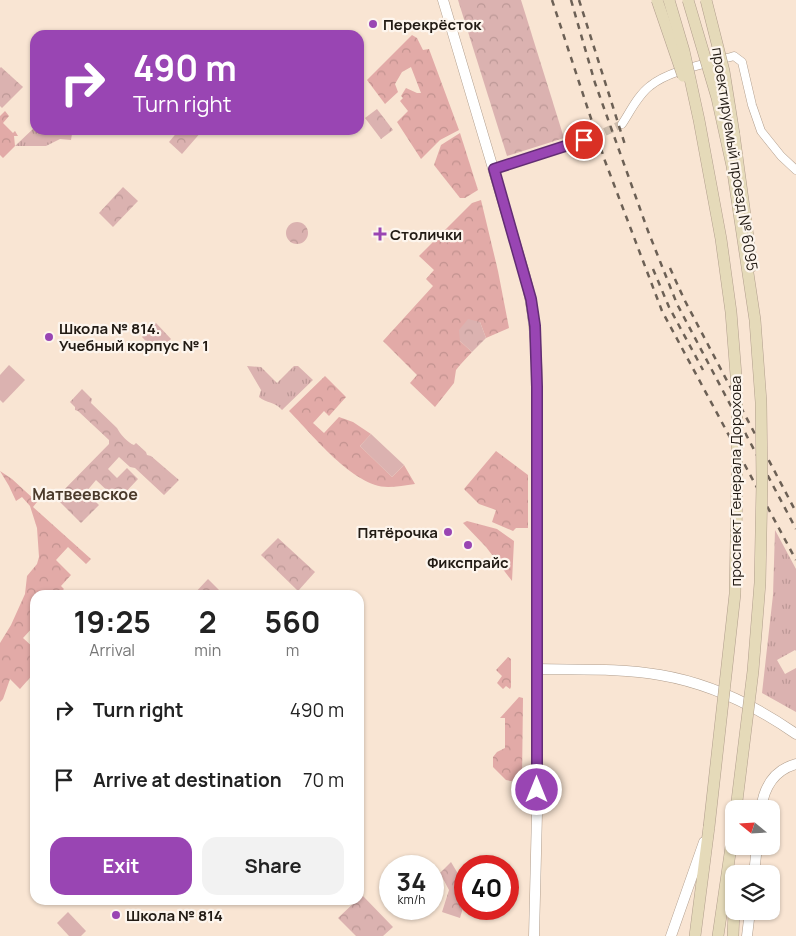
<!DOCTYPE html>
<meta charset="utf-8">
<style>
body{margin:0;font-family:Manrope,sans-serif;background:#f2f2f2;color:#222;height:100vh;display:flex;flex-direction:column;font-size:19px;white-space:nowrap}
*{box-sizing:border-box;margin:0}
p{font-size:16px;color:#767676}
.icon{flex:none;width:28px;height:28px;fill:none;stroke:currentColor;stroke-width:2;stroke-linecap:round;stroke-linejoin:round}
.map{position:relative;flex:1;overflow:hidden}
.drawer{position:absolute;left:30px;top:590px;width:334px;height:315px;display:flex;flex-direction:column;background:#fff;border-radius:15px;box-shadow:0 1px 4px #0004}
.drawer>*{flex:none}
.top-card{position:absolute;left:30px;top:30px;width:334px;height:105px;border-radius:15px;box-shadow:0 1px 4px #0004;background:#9945b3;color:#fff;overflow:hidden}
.needle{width:32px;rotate:288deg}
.fabs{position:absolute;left:725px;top:800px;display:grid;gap:10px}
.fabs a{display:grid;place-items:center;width:55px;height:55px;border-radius:10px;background:#fff;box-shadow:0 1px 4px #0004;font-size:25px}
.speed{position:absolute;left:379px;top:855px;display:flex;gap:10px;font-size:25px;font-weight:700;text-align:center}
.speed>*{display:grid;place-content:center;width:65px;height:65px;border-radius:50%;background:#fff;box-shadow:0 1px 4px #0004;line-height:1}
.speed small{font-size:12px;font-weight:400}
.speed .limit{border:8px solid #d22;background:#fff;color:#111}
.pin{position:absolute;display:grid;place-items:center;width:42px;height:42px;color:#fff;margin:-21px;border:2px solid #fff;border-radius:50%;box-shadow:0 1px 5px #0007}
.me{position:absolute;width:55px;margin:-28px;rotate:0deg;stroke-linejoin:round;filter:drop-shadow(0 0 4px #0008)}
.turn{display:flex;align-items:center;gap:18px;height:105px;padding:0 20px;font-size:22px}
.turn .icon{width:65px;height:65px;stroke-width:2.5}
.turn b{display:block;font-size:35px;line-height:42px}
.eta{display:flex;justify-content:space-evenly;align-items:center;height:85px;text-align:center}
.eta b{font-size:30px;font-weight:700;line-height:35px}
.cta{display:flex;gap:10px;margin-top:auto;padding:10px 20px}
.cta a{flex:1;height:58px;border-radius:15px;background:#9945b3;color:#fff;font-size:20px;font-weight:700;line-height:58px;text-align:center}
.cta a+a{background:#f2f2f2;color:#222}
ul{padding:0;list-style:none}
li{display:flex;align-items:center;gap:15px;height:70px;padding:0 20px}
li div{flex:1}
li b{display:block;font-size:19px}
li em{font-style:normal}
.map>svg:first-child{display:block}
</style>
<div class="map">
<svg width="796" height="936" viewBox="0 0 796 936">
<defs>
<pattern id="grass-tufts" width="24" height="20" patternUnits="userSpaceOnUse" patternTransform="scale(1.25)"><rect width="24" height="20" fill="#dbb2b0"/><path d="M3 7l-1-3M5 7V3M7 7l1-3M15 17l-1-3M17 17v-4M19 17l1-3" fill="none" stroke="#bc9896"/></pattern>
<pattern id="forest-crowns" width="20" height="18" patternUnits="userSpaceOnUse" patternTransform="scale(1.25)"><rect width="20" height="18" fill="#e2aaa7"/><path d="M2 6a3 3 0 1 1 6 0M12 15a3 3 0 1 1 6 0" fill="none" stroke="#c2928f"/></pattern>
<pattern id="park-crowns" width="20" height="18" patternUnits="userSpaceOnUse" patternTransform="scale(1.25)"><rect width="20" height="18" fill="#dbb2b0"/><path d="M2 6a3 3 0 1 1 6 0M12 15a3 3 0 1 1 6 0" fill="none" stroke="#bc9896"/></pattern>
</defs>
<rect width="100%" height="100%" fill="#f9e5d3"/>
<g fill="url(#grass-tufts)">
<polygon points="35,127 35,130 69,130 72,134 71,140 60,139 46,146 15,146"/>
<path d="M247 366 261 367 277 383 294 366H298L313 380 282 410C276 402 266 403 259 397L261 390Z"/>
<polygon points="775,530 796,569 796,651 795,650 777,660 785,674 796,668 796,712 762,693 773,595"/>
</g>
<g fill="url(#forest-crowns)">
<polygon points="412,35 417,38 423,50 429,49 459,130 440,140 421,159 397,122 408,111 400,101 403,98 401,96 406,88 417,93 421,93 411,67 402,72 395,84 398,92 385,104 367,80"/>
<polygon points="5,111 9,116 3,123 13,133 15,131 18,136 14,136 15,146 3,158 0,155 0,116"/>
<polygon points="460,133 478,190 465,198 460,198 434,165 441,145"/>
<polygon points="481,200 498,271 509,328 486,338 480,322 460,341 472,352 460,365 456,370 454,383 435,407 410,383 417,375 383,341 433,286 426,279 434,270 419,256 472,203"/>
<path d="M325 376 346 397 329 416 324 411 313 423 324 433 339 417 353 422 371 434 360 446 392 477 404 465 415 484C406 485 396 487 388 487 353 487 312 434 289 411Z"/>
<polygon points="496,451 528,475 528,528 516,528 513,531 492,522 496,510 479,504 464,489"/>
<polygon points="0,471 12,479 37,502 33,507 91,559 86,564 68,547 56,560 71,575 61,586 64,589 58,595 35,595 35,625 23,638 35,649 35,672 20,689 10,679 3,699 0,702 0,643 11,625 25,594 27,576 37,564 39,557 37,528 30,506 22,497 16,501 9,486"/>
<polygon points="467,521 497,529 514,541 512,581 486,547 463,523"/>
<polygon points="508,657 511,659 511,687 510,689 506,686 503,689 497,683 502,676 496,670"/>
<polygon points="519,697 523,698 522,780 520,783 506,780 493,767 493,757 497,752 505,748 505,718 500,718"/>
</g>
<g fill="url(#park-crowns)">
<polygon points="458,0 521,0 564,138 507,156"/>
<polygon points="1,67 23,87 2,108 0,106 0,68"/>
<polygon points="377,109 393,130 381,139 365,118"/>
<polygon points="179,130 202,131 182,154 169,142"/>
<polygon points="123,187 138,201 113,227 99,213"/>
<circle cx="297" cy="233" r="11"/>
<polygon points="468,319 480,322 486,338 472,352 460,341 459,330"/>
<polygon points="156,323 171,339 157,353 142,337"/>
<path d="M82 389 92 399 91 403 117 428C120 434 128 443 134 445L136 443 146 452 147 455 151 456 179 480 164 495 135 468 130 467 119 457 108 469 117 478 127 468 138 479 122 496 115 498 96 480 86 492 99 505 81 523 56 498 109 444V440L78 411 75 410V407L70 402Z"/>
<polygon points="278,538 315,572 298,591 261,555"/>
<polygon points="208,579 224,595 193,595"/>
<path d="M451 862C466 887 469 889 460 918L442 912 449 890 440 873Z"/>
<polygon points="362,895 393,927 383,936 356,936 338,918 357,900 359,900"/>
</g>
<g fill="#dbb2b0">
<polygon points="9,365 25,380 3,403 0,400 0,375"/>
<polygon points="371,434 404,465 392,477 360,446"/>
<polygon points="68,912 86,931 81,936 69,936 57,923"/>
</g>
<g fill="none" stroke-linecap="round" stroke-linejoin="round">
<polyline stroke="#cebdad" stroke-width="8" stroke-dasharray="8 4" stroke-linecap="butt" points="594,137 622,124"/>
<g stroke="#b19e8d" stroke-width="9">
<g id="minor">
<path d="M622 124C630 112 638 95 650 86 669 70 710 63 734 56L742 62 752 105 761 131 781 156 796 170"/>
<polyline points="494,169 594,137"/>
</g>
</g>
<g stroke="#b19e8d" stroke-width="11">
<g id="tertiary">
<path d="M443 0 525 276C535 313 537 349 537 387V813L534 936"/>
<path d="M537 669C578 670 619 668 660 675 708 683 756 706 796 734"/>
<path d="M761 809C764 787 774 770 796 764"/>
<polyline points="754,874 757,846"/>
<polyline points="671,936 704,842"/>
<polyline points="747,936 750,911"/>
</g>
</g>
<g stroke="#b19e8d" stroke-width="12">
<g id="secondary">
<polyline points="734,134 752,266"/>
<polyline points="695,936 709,827"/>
<polyline points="718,936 734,826"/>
<polyline points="733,936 734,911"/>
</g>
</g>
<use href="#minor" stroke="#fff" stroke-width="8"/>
<use href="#tertiary" stroke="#fff" stroke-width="10"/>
<use href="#secondary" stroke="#e5dab9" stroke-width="11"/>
<g stroke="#6c6055" stroke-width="2.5" stroke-dasharray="6 6" stroke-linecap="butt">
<polyline points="552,0 605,161 662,311 796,560"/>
<polyline points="571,0 595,83 648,231 677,304 796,529"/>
<polyline points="579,0 626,148"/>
<polyline points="670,268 684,299 796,512"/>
<polyline points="653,269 669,307 703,370"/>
</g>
<g stroke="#b19e8d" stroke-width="12" stroke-linecap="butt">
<g id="secondary-bridge">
<polyline points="657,0 683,76"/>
<polyline points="669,0 684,51 699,120 721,239 731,312 737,388 737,484 735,594 709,827"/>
<polyline points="688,0 717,98 732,166 755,320 761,402 762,483 760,583 753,671 736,809"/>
<polyline points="706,0 724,71 734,134"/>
</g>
</g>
<use href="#secondary-bridge" stroke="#e5dab9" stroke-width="11"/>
</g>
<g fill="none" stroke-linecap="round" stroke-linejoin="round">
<g stroke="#632d74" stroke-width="12">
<polyline id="route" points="537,790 537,387 535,326 531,299 494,169 584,140"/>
</g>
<use href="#route" stroke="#9945b3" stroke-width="9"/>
</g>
<g fill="#9945b3" stroke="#fdf5ed" stroke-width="2">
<circle cx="373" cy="24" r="5"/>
<path d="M377.5 226.5h5v5h5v5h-5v5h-5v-5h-5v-5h5z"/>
<circle cx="49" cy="337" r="5"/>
<circle cx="448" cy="532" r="5"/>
<circle cx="468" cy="545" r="5"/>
<circle cx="116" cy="915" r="5"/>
</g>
<g text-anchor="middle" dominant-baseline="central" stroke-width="4.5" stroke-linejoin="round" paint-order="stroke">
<g font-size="15" font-weight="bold" fill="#221b14" stroke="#fdf5ed" text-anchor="start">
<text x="383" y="24">Перекрёсток</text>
<text x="390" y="234">Столички</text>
<text x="59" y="328">Школа № 814.<tspan x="59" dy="17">Учебный корпус № 1</tspan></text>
<text x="438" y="532" text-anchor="end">Пятёрочка</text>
<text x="468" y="562" text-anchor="middle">Фикспрайс</text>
<text x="126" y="915">Школа № 814</text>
</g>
<g font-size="15" fill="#221b14" stroke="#fdf5ed">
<text transform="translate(735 159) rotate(81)">проектируемый проезд № 6095</text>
<text transform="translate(735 481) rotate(-90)">проспект Генерала Дорохова</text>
</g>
<g font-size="16" font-weight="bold" fill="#4b3b2c" stroke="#fdf5ed">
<text x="85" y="494">Матвеевское</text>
</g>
</g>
</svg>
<div class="fabs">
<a><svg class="needle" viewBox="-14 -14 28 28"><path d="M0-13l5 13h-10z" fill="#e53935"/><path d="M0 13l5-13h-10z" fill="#767676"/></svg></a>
<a><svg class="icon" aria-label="layers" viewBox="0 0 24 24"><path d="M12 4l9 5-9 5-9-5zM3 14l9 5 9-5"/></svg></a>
</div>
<div class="speed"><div>34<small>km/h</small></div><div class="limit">40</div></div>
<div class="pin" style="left:584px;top:140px;background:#d93025"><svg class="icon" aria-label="arrive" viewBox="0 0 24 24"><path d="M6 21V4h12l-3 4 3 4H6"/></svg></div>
<svg class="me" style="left:537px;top:790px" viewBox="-20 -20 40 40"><circle r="17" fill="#9945b3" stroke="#fff" stroke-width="3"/><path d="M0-11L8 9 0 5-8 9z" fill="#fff"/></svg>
<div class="top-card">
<div class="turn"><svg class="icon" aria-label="right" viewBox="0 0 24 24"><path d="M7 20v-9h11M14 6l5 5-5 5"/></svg><div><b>490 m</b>Turn right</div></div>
</div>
<section class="drawer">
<div class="eta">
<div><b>19:25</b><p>Arrival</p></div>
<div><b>2</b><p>min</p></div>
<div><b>560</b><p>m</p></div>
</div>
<ul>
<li><svg class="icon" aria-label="right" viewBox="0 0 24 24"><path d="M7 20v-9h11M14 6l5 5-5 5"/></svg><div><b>Turn right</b></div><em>490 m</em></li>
<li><svg class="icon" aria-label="arrive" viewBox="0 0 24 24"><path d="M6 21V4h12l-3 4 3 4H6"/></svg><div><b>Arrive at destination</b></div><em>70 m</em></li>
</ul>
<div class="cta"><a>Exit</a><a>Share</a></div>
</section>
</div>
